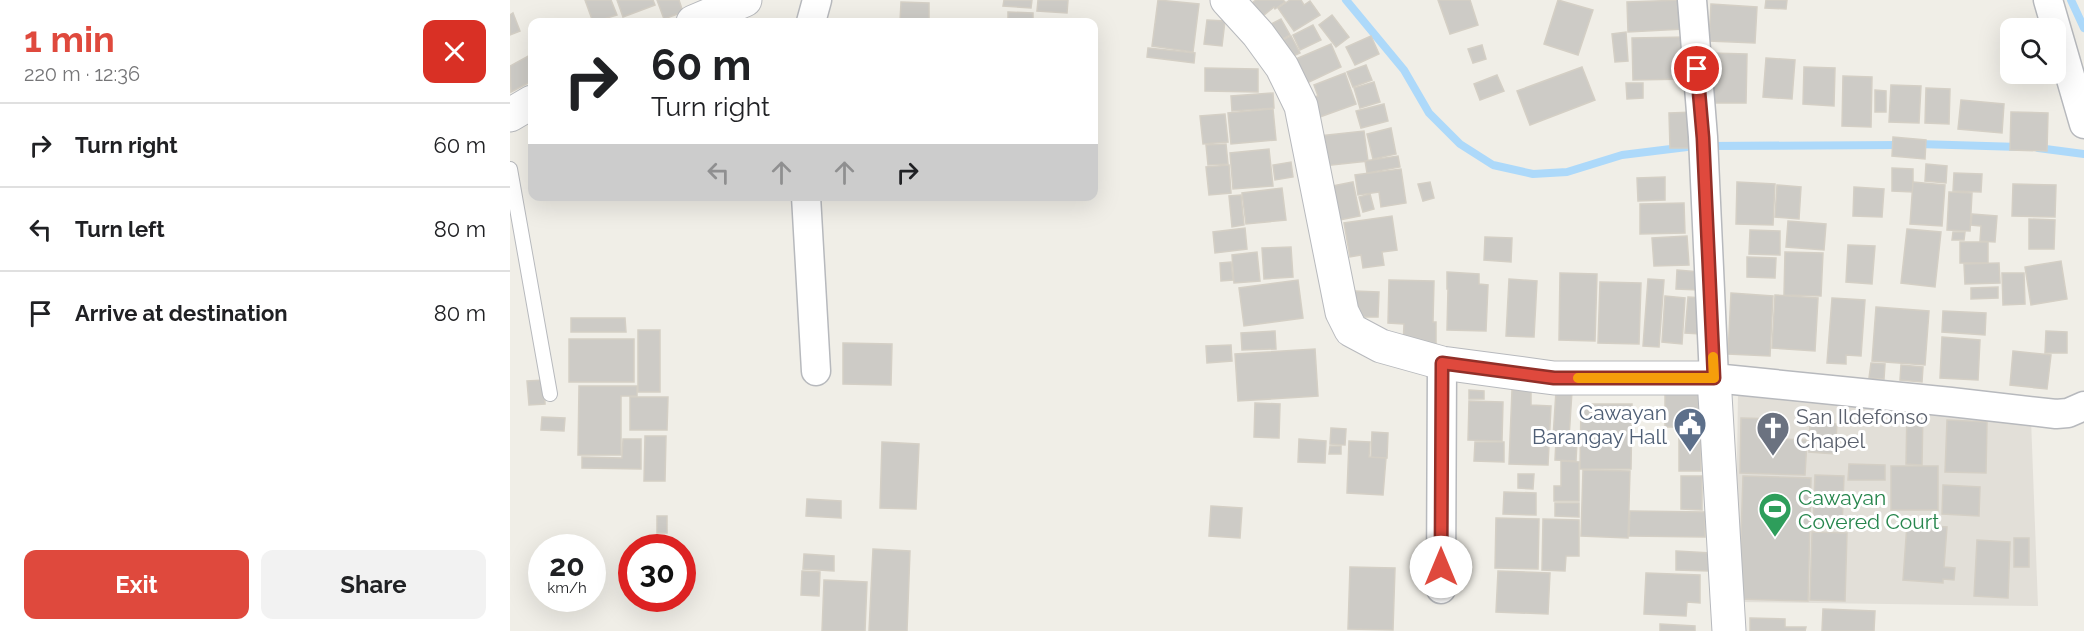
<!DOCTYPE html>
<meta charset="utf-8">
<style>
body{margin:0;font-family:Raleway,sans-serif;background:#f2f2f2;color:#202124;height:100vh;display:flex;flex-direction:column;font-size:22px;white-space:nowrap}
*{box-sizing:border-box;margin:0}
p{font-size:20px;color:#757577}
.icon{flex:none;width:33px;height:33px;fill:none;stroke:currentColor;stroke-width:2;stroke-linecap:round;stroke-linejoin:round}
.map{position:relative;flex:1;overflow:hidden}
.details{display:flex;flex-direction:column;background:#fff;width:510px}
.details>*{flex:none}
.guide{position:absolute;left:18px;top:18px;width:570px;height:183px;border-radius:12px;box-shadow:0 6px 24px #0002;background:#fff;color:#202124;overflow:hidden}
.buttons{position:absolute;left:1490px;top:18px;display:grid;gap:12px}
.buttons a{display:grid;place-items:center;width:66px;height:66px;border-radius:12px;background:#fff;box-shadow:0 6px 24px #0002;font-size:30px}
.speed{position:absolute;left:18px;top:534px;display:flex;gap:12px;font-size:30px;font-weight:700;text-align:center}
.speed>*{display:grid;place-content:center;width:78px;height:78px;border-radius:50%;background:#fff;box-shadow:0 6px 24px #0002;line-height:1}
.speed small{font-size:15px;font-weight:400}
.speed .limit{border:9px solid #d22;background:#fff;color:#111}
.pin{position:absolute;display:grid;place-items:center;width:51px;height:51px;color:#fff;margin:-26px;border:3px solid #fff;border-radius:50%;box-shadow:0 2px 6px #0007}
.me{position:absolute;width:66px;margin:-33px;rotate:0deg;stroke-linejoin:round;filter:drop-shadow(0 0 4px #0008)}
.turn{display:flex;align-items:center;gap:21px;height:126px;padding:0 24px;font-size:27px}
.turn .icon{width:78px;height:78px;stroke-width:2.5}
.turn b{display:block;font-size:42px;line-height:51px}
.lanes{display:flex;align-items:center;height:57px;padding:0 24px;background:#0003;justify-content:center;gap:30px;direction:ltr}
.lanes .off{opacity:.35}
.round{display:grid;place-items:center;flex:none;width:63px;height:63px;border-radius:12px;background:#f2f2f2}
.headline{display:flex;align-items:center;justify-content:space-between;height:102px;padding:0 24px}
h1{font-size:36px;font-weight:700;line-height:45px;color:#df493d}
.action{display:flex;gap:12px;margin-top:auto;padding:12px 24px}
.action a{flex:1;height:69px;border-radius:12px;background:#df493d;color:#fff;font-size:24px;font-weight:700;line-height:69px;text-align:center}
.action a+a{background:#f2f2f2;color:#202124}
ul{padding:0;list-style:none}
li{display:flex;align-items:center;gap:18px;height:84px;padding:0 24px;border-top:2px solid #e0e0e0}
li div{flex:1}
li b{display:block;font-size:22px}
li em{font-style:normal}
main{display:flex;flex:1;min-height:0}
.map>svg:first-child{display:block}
</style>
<main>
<section class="details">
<div class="headline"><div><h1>1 min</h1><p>220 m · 12:36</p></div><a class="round" style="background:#d93025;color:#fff"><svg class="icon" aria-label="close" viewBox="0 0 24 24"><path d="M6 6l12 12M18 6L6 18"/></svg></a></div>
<ul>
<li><svg class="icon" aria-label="right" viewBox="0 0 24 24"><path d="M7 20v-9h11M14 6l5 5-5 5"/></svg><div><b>Turn right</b></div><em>60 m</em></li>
<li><svg class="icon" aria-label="left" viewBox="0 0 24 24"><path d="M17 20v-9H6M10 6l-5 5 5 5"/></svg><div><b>Turn left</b></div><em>80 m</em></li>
<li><svg class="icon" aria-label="arrive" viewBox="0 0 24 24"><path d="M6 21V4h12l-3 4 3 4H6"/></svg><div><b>Arrive at destination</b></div><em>80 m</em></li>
</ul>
<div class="action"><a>Exit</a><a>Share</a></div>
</section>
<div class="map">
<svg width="1574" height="631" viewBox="0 0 1574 631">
<rect width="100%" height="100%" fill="#f0eee7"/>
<polygon fill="#e2dfd8" points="1228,392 1521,419 1528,606 1225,602"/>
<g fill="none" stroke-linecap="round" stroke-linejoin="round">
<g stroke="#add9fa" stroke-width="8">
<polyline points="836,0 894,70 919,113 950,144 983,165 1023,174 1057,172 1112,155 1177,147"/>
<polyline points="1561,0 1574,28"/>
<polyline points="1408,144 1510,147"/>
<polyline points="1198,146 1390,145"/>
<polyline points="1528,148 1574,154"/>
</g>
</g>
<g fill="#cdcbc6" stroke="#d4cfc5" stroke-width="1.5">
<polygon points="75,0 101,0 107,15 83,22"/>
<polygon points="107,0 143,0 145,5 113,17"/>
<polygon points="147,0 169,0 173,12 154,19"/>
<polygon points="494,0 522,0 521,8 493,6"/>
<polygon points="528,0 558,0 557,13 527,11"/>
<polygon points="648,0 689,4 683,52 642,46"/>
<polygon points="746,0 773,0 775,2 765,9 764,7 748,20 738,6"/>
<polygon points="780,0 791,0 794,5 800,1 810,15 784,31 768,8"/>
<polygon points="928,0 960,0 968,25 940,34"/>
<polygon points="1048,0 1083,10 1068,55 1034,44"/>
<polygon points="1173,0 1174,29 1118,32 1117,2"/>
<polygon points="1256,0 1277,0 1276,9 1255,8"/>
<polygon points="391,2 419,3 419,22 390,22"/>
<polygon points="1201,4 1247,7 1245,43 1199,41"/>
<polygon points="498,12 523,13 523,22 498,22"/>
<polygon points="3,13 10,31 0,35 0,15"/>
<polygon points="822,15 839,37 826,47 809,25"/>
<polygon points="771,19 780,35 764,44 755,27"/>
<polygon points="697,20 715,21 712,46 694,44"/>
<polygon points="803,25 811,40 790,50 783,35"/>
<polygon points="1116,32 1118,61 1105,62 1102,34"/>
<polygon points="781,36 790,53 775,60 766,43"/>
<polygon points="861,36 869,54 845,65 836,47"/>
<polygon points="1177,37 1178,79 1123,80 1122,38"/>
<polygon points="821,44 831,67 797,83 786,59"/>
<polygon points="972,45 976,59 963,63 958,49"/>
<polygon points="638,48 685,53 684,63 637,57"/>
<polygon points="1200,53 1237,54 1236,103 1198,103"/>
<polygon points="22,54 22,81 1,92 0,66"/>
<polygon points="1256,58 1285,60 1282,99 1253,97"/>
<polygon points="856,65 862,80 843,87 837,72"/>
<polygon points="1072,67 1085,100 1020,125 1007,91"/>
<polygon points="1294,67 1325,68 1324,106 1293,104"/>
<polygon points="695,68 748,69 748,92 695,91"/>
<polygon points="835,73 846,104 807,118 800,98 808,96 804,85"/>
<polygon points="987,75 994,91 970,100 964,84"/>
<polygon points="1333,76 1362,77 1361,127 1332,126"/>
<polygon points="864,82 870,102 850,108 844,88"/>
<polygon points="1116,83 1133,83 1133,98 1117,99"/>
<polygon points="1381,85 1411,86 1409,123 1379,122"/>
<polygon points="1416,88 1440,89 1439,124 1415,123"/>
<polygon points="1365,90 1376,91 1376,112 1365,112"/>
<polygon points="763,93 764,108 722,111 721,96"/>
<polygon points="1451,100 1494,104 1492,133 1448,129"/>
<polygon points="874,104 878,121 851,128 846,111"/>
<polygon points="763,109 766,140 721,144 718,113"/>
<polygon points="1185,112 1186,148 1160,148 1159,113"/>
<polygon points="1501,112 1538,113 1537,151 1500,150"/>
<polygon points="715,114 718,142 693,144 690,116"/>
<polygon points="881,128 886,154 863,159 857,134"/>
<polygon points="854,131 858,161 813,166 809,136"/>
<polygon points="1383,137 1416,140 1415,159 1382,156"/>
<polygon points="716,144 718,164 698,165 696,145"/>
<polygon points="759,149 763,186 723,189 720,153"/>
<polygon points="888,156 890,167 857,173 855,161"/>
<polygon points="781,162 783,177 765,180 763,165"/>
<polygon points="1416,164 1437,166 1436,183 1415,181"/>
<polygon points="719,165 721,193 699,195 696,167"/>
<polygon points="1382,168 1403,169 1403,192 1382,191"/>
<polygon points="891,169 896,203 871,207 869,192 848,195 845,175"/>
<polygon points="1444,173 1472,174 1471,192 1443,191"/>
<polygon points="1155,177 1155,200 1128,201 1127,178"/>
<polygon points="843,182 850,216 829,220 822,186"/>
<polygon points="920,182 924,198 913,201 908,184"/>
<polygon points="1227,182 1265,184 1263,225 1226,224"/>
<polygon points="1403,182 1435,185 1432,226 1400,224"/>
<polygon points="1503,184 1546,185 1545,217 1502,216"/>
<polygon points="1267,185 1291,187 1289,219 1265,217"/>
<polygon points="1344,187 1374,189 1372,217 1343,216"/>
<polygon points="772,188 776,220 736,224 732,193"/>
<polygon points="1439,192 1462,193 1460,231 1437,230"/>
<polygon points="860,194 864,209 853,212 849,197"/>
<polygon points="731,195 734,225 722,227 719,196"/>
<polygon points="1174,203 1175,233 1130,234 1130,204"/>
<polygon points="1462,214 1487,216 1485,242 1470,241 1471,226 1461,225"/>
<polygon points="882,216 887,250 872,252 874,265 853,268 851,255 840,257 834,223"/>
<polygon points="1519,219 1545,220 1544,249 1519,249"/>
<polygon points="1278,221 1316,224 1314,250 1276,247"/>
<polygon points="735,228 737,249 705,253 703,232"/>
<polygon points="1397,229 1431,232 1425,287 1391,283"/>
<polygon points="1240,230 1270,231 1270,255 1239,254"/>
<polygon points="1443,232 1455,232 1454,240 1442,240"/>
<polygon points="1177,236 1179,265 1144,266 1142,238"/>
<polygon points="975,237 1002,238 1001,262 974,260"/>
<rect x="1450" y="242" width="28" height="21"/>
<polygon points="1338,245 1365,246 1362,284 1336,282"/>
<polygon points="781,247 783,277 754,279 752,248"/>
<polygon points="747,252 750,281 724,283 722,255"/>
<polygon points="1275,252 1313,253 1311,296 1274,295"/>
<polygon points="1237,257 1266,258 1265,278 1237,277"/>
<polygon points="1551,261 1557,299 1521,305 1515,267"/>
<polygon points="721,262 723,280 711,281 710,263"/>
<polygon points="1489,263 1490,283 1455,284 1454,264"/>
<polygon points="1167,270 1190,272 1189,290 1166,289"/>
<polygon points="937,272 969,274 969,284 978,285 976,331 937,330 938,289 937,289"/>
<polygon points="1050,273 1087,274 1085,341 1049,340"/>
<polygon points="1492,273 1514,273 1515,304 1493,305"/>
<polygon points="999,279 1027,281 1024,337 996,336"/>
<polygon points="1138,279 1154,280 1149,347 1133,346"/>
<polygon points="788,280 793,318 734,326 729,288"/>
<polygon points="879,280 924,281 923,322 926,322 926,347 893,346 894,324 878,323"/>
<polygon points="1090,282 1131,283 1129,344 1088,343"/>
<polygon points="1488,287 1488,298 1461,299 1461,288"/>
<polygon points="844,291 869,292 868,317 843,317"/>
<polygon points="1221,293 1263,296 1260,356 1218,354"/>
<polygon points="1265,295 1308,298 1305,351 1262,348"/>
<polygon points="1155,296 1175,298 1172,344 1152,342"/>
<polygon points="1178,297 1194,298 1191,334 1175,333"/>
<polygon points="1322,298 1355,300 1351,356 1336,355 1336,364 1317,363"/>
<polygon points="1366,307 1419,311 1415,365 1362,361"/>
<polygon points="1433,311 1476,313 1475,335 1432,332"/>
<polygon points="61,318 115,318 116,332 61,332"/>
<rect x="128" y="330" width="22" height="62"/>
<polygon points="765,331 766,349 732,350 731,333"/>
<polygon points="1536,331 1557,332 1557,353 1535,353"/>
<polygon points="1432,337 1470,340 1468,380 1430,378"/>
<rect x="59" y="339" width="65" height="43"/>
<polygon points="333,343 382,344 381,385 333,384"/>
<polygon points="721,345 722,361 697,363 696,346"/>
<polygon points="805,349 808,396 728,401 725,354"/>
<polygon points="1503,351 1541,355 1537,389 1500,385"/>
<polygon points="1361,363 1375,364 1374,379 1359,378"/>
<polygon points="1391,365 1413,367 1412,382 1390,380"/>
<polygon points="34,380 35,404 19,405 17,381"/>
<polygon points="69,386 127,386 127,396 111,396 111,455 68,455"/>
<polygon points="1155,388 1191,389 1191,427 1155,427"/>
<polygon points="959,390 974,391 974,399 959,399"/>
<polygon points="1002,390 1021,391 1021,405 1041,406 1038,465 999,464"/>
<polygon points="1046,391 1062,391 1059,438 1043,438"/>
<polygon points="120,397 158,397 157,430 120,430"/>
<polygon points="959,401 993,402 992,441 958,440"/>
<polygon points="745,403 770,404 769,438 744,437"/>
<polygon points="1071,404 1122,404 1121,469 1070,469"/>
<polygon points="1397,410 1413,410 1412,465 1396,464"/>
<polygon points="32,417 55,418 54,431 31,430"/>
<polygon points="1231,418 1271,419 1270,439 1297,440 1295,475 1230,473"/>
<polygon points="1437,420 1477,422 1476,473 1435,472"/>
<polygon points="1300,423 1327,424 1325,454 1299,452"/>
<polygon points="821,428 836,429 835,445 820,444"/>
<polygon points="862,432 878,433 877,458 861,458"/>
<rect x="1169" y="435" width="22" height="36"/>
<polygon points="135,436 156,436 155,481 134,481"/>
<polygon points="113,439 131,439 131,469 72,468 72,457 112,458"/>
<polygon points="789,439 816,441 815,463 788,462"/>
<polygon points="1046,440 1067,441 1066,461 1045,460"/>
<polygon points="839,441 860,442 859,457 876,458 873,495 837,493"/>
<polygon points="372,442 409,444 406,509 370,508"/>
<polygon points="965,442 994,442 994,462 964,461"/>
<polygon points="820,446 831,446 831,454 819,454"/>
<polygon points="1051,461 1069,462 1069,501 1044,501 1044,486 1051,486"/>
<polygon points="1339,464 1375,465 1375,480 1338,480"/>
<rect x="1381" y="466" width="47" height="44"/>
<polygon points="1073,470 1120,471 1118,538 1071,536"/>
<polygon points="1008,474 1024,474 1023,489 1008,488"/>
<polygon points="1305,475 1334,476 1332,529 1303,528"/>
<polygon points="1171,476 1192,476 1192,510 1171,509"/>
<polygon points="1233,476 1301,478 1298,601 1229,599"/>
<polygon points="1433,485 1470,487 1469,516 1432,514"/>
<polygon points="994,492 1026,493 1026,515 993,514"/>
<polygon points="297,499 331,501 331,518 296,516"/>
<polygon points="1045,503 1069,503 1069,517 1045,516"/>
<polygon points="701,506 732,508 730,538 699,536"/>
<polygon points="1120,511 1195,512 1195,537 1119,536"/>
<rect x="147" y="516" width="10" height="17"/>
<polygon points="986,518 1029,519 1028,569 985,568"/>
<polygon points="1033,519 1069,520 1069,556 1056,556 1055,571 1032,570"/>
<polygon points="1397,524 1437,527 1434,567 1445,568 1444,580 1433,579 1433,583 1393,580"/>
<polygon points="1302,532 1337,533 1335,601 1300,600"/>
<rect x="1504" y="538" width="15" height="29"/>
<polygon points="1467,540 1500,542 1498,598 1464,596"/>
<polygon points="363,549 400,551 397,631 359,631"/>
<polygon points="1166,551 1201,553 1200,571 1166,570"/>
<polygon points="294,554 324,556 324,571 293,569"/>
<polygon points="840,567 885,568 883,630 838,629"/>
<polygon points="292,571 310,572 309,596 291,595"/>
<polygon points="988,571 1040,573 1038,614 986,612"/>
<polygon points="1136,573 1190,575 1190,603 1177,602 1176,616 1134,614"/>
<polygon points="314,580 357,582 355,631 312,631"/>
<polygon points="1313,609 1365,611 1364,631 1312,631"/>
<polygon points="1240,618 1275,619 1275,627 1296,627 1295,631 1240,631"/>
<polygon points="1150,624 1185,626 1185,631 1150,631"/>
</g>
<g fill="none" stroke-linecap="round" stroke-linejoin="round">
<g stroke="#b7b9bd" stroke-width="16">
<polyline id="service" points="0,169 40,394"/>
</g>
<g stroke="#b7b9bd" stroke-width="31">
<g id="minor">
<polyline points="1182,0 1193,137 1204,378 1441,402 1546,414 1558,413 1574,406"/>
<polyline points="1538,0 1574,124"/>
<polyline points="301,22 307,0"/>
<polyline points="296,196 306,371"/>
<polyline points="931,589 932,363"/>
</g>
</g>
<g stroke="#b7b9bd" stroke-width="35">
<g id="tertiary">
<polyline points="717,0 748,34 772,67 791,106 832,312 841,330 871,346 932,363 1044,378 1204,378 1219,631"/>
<polyline points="183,22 235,0"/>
<polyline points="0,115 22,102"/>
</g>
</g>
<use href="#service" stroke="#fff" stroke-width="14"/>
<use href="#minor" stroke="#fff" stroke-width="28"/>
<use href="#tertiary" stroke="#fff" stroke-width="33"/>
</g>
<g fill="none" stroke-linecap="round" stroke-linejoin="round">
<g stroke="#912f28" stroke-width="15">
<polyline id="route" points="931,567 932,363 1044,378 1204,378 1193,138 1187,69"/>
</g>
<use href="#route" stroke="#df493d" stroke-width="10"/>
<polyline stroke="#f59e0b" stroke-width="10" points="1068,378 1204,378 1203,357"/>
</g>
<defs>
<g id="civic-pin" transform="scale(1.725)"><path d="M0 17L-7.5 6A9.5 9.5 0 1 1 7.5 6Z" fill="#5c6f8a" stroke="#fff"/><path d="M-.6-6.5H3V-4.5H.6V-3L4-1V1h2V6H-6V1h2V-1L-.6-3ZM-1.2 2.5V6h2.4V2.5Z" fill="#fff"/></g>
<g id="church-pin" transform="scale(1.725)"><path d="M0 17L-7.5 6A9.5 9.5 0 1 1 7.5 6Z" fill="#6b7280" stroke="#fff"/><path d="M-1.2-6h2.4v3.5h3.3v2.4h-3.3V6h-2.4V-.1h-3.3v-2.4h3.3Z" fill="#fff"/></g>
<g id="stadium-pin" transform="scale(1.725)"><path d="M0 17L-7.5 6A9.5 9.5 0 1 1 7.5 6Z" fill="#2e9e5b" stroke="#fff"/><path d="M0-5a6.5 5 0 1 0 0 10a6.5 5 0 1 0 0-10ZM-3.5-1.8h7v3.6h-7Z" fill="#fff"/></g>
</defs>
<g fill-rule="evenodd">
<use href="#civic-pin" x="1180" y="424"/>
<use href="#church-pin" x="1263" y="428"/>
<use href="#stadium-pin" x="1265" y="509"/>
</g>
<g text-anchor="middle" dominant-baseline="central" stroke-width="6" stroke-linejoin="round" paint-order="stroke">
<g font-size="21" fill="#4e5e75" stroke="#fff" text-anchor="end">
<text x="1157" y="412">Cawayan<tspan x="1157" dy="24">Barangay Hall</tspan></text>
</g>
<g font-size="21" fill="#5b616d" stroke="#fff" text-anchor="start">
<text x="1286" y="416">San Ildefonso<tspan x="1286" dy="24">Chapel</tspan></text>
</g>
<g font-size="21" fill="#27864d" stroke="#fff" text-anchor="start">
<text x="1288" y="497">Cawayan<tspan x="1288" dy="24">Covered Court</tspan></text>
</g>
</g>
</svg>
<div class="buttons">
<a><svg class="icon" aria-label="search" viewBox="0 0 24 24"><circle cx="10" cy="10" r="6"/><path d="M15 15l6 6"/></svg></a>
</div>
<div class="speed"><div>20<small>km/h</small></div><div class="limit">30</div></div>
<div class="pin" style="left:1187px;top:69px;background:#d93025"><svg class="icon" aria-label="arrive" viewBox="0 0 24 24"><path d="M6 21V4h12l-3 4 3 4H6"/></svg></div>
<svg class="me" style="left:931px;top:567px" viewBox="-20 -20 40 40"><circle r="19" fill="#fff"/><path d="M0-13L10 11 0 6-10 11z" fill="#df493d"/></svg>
<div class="guide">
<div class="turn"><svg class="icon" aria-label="right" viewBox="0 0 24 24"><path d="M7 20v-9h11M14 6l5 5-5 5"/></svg><div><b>60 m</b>Turn right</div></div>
<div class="lanes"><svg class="icon off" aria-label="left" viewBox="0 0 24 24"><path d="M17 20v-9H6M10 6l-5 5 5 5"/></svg><svg class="icon off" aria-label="ahead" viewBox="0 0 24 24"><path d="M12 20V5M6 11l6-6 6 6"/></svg><svg class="icon off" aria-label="ahead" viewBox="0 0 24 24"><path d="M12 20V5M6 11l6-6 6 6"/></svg><svg class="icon" aria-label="right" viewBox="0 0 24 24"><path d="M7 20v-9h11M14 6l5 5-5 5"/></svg></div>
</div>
</div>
</main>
